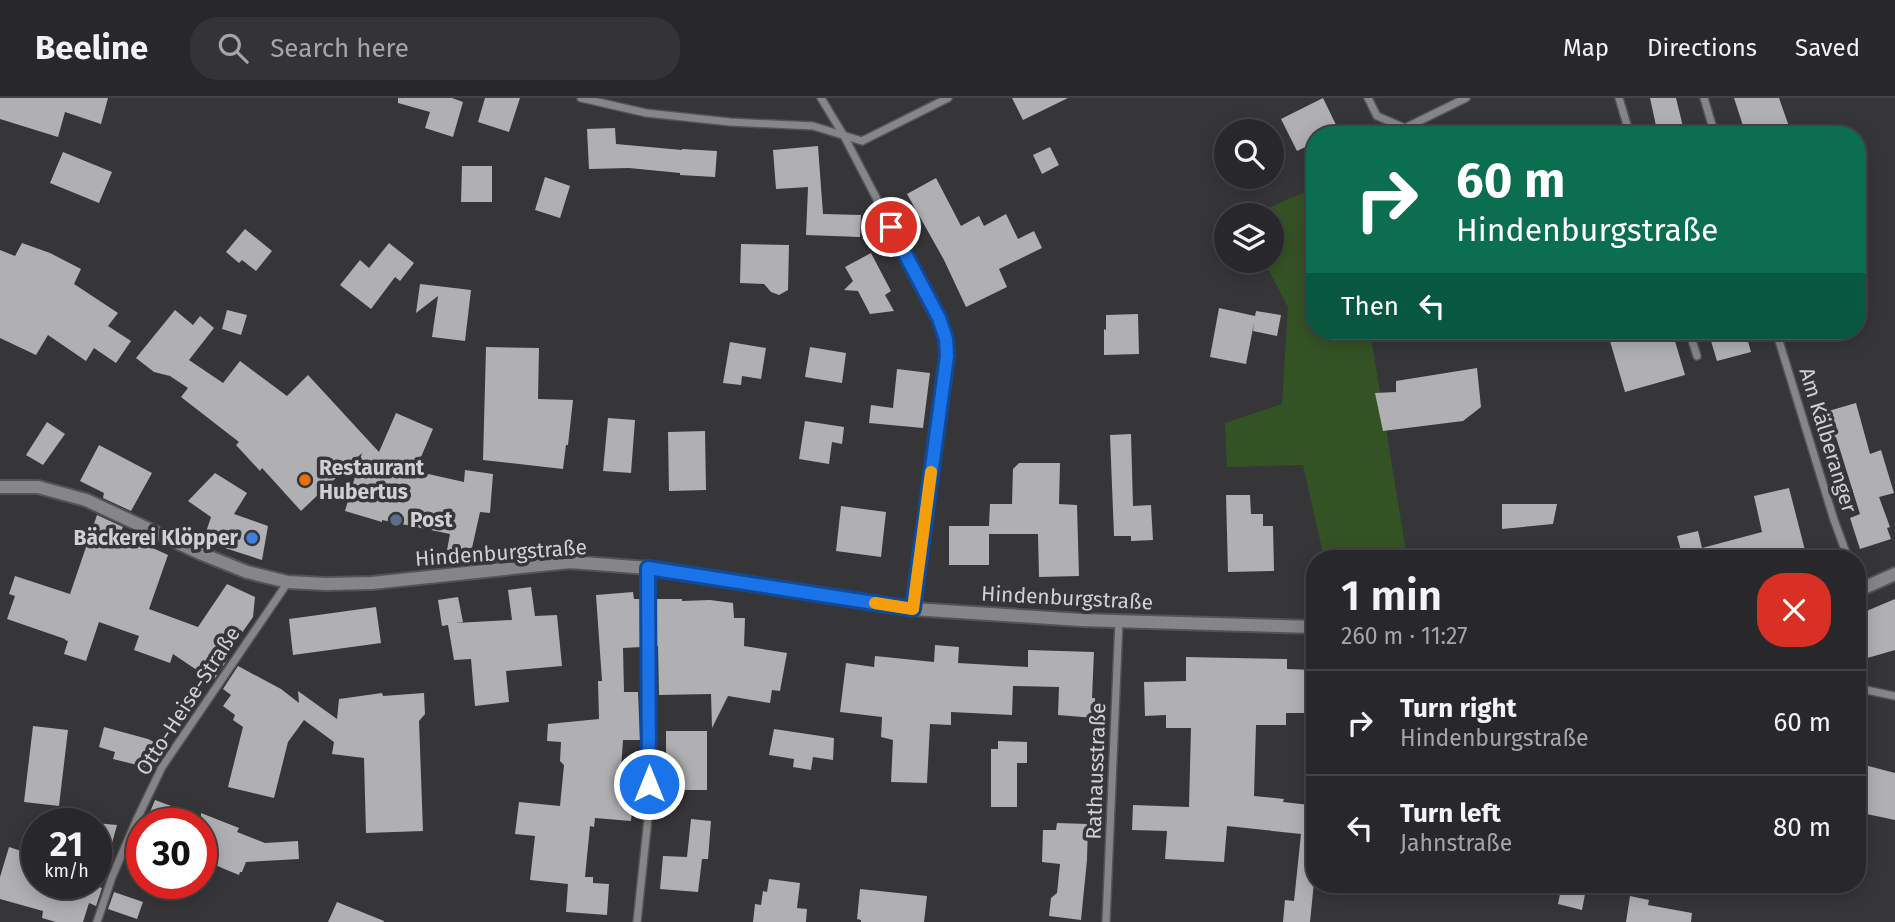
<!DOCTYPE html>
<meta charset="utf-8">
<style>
body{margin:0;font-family:"Fira Sans",sans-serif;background:#343437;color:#f1f3f6;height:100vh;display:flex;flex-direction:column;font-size:26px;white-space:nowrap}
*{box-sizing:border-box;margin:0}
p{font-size:23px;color:#a5a6a9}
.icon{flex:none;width:38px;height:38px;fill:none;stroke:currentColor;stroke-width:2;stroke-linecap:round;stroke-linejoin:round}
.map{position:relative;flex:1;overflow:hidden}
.drawer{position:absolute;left:1306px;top:452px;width:560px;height:343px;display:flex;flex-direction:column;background:#28282b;border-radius:28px;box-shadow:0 4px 18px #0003,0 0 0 2px #444447}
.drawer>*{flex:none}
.guide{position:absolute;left:1306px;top:28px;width:560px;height:214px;border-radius:28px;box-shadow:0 4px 18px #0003,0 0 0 2px #444447;background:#0b6e4f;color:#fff;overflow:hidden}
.tools{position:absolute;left:1214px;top:21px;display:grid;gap:14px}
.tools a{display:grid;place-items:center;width:70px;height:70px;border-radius:50%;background:#28282b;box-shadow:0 4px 18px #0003,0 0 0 2px #444447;font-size:35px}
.speed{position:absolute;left:21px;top:710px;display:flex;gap:14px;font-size:35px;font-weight:700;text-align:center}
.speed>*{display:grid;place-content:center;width:91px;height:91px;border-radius:50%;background:#28282b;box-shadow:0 4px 18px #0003,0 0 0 2px #444447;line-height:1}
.speed small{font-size:18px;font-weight:400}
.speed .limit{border:10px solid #d22;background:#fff;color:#111}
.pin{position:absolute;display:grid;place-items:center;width:60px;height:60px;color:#fff;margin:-30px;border:4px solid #fff;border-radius:50%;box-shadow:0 2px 7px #0007}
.me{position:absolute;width:77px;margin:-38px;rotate:0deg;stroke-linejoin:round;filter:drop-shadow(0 0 5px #0008)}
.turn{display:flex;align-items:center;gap:24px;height:147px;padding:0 35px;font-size:32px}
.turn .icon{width:91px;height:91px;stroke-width:2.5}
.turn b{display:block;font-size:49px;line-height:60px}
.then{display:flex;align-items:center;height:66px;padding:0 35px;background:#0003;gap:14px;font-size:26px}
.round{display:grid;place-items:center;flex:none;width:74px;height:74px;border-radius:28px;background:#343437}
.overview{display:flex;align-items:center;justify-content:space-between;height:119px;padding:0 35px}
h1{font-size:42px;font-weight:600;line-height:52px}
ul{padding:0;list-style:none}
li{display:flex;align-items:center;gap:21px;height:105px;padding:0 35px;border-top:2px solid #444447}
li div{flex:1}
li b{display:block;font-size:26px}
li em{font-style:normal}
header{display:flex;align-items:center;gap:42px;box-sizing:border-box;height:98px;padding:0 35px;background:#28282b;border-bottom:2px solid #444447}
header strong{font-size:33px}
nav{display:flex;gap:38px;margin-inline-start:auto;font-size:24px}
.search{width:490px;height:63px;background:#343437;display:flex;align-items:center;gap:18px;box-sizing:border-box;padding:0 24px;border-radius:28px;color:#a5a6a9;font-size:26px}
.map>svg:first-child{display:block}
</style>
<header>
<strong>Beeline</strong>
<div class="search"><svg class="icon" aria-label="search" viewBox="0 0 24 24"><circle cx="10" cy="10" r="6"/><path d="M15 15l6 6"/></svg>Search here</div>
<nav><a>Map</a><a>Directions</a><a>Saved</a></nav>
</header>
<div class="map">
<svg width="1895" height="824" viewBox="0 0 1895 824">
<rect width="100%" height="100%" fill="#363639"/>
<polygon fill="#345325" points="1314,90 1314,233 1370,233 1407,460 1324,460 1303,367 1227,369 1225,325 1282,306 1288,209 1264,163 1272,163 1272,117 1252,117"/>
<g fill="#b0b0b3">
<polygon points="0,0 108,0 101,26 65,14 58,39 0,21"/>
<polygon points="398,0 452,0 463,4 453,39 425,30 430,14 398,5"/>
<polygon points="485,0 520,0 509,34 478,24"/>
<polygon points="1012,0 1068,0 1023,22"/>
<polygon points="1323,0 1339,33 1330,37 1314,37 1314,45 1297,53 1281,21"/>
<polygon points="1650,0 1676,0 1685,37 1658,37"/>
<polygon points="1734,0 1779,0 1792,37 1746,37"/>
<polygon points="615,30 616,46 682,52 682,51 717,53 715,79 680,77 680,75 629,70 589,71 587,31"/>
<polygon points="818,48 823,116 861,117 860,139 806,137 808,89 776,91 773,52"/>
<polygon points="1050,49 1059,67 1042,76 1033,57"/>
<polygon points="63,54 112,74 99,105 50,85"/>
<polygon points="462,68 492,68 492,104 461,104"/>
<polygon points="545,79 570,88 560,120 535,112"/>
<polygon points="936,80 961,128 979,118 984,128 1006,116 1018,141 1034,133 1042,150 999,171 1007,189 966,209 944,162 907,96"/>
<polygon points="245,131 272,153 256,173 242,162 239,165 226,154"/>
<polygon points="22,145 50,155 81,171 74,186 118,215 108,228 131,243 116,265 94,250 86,263 48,237 36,257 0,240 0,152 15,158"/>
<polygon points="389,145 414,165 400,183 395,179 371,211 340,187 360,162 369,170"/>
<polygon points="741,146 789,147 788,192 779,197 771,194 764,186 740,185"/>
<polygon points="871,155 891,193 885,197 894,213 870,216 858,193 844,192 853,183 845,169"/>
<polygon points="420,186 471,192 465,243 432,239 438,198 416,215"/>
<polygon points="1219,210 1255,218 1256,213 1281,217 1277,238 1253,233 1254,225 1246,266 1210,259"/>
<polygon points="175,212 193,227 200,218 214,230 189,262 223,285 240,263 287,298 308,277 379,354 396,315 433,331 415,373 464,384 465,372 493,376 490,415 480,414 472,450 447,452 450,436 382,422 382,424 345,413 362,355 301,413 262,370 260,373 236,347 239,344 181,299 188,290 170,278 154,274 136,260"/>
<polygon points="227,212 247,217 241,237 222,231"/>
<polygon points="1138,216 1139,256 1104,257 1104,231 1106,232 1106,217"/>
<polygon points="1607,233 1672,233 1685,277 1625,294"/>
<polygon points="1708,233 1745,233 1751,254 1717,263"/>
<polygon points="730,244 766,250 761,281 742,278 741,287 723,285"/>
<polygon points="486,249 539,250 538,301 573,302 568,347 566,347 563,371 483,362"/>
<polygon points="810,249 846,255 842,285 805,279"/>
<polygon points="1477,270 1481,309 1463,323 1383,333 1375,295 1396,294 1396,283"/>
<polygon points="897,271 930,275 923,330 869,325 871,307 893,310"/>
<polygon points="1856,305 1870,356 1881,352 1894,395 1879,399 1890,429 1887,430 1891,441 1860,451 1850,420 1860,416 1836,339 1832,340 1825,314"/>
<polygon points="608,320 635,322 631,375 603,373"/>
<polygon points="805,323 844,329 842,346 832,344 829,366 799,361"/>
<polygon points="47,324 65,336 43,367 26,357"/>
<polygon points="705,333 706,392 669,393 668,334"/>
<polygon points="1131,336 1133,408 1151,407 1153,442 1131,443 1131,438 1114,438 1110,337"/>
<polygon points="99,347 152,375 131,413 103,400 104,395 80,383"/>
<polygon points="1019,365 1060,365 1059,406 1077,407 1079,478 1039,479 1038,436 989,436 989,467 949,467 949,428 989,428 990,406 1012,406 1013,371"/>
<polygon points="215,375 247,395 234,416 268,428 262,462 203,443 211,419 188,403"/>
<polygon points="1789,390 1807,460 1683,460 1677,438 1698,433 1702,450 1762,434 1754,398"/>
<polygon points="1226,397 1250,397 1251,416 1263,416 1263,428 1273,428 1274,473 1228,474"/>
<polygon points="1502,406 1557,406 1553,426 1502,431"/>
<polygon points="841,408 886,414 881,459 836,453"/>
<polygon points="97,417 123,429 120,435 168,457 149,511 198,529 227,486 255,499 253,519 225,559 228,561 213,583 173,556 170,565 134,552 139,538 99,524 86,563 64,556 68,543 65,542 65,541 7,521 15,498 9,496 15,478 70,496"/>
<polygon points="531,489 535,518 557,517 562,568 506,573 509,604 475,608 471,561 454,562 448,527 442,528 438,502 458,499 463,524 455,525 512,522 508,492"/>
<polygon points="633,494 634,501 642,501 642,549 623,550 624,594 638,594 640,642 623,642 619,701 633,702 631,723 595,720 594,729 590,728 585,779 593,779 593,785 609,786 607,817 566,814 568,786 530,782 535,738 515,736 519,704 560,708 564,667 560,663 561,644 547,643 548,626 599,621 598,583 602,583 596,497"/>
<polygon points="654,501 682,501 682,503 710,502 733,505 734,520 745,520 744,548 787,555 780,593 772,592 770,605 728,598 712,630 711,596 659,597 658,548 654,548"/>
<polygon points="1895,501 1895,552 1857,563 1857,517"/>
<polygon points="376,509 381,545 293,557 289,521"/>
<polygon points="935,547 959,549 958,565 1028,569 1028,552 1094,554 1092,600 1095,600 1095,620 1058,617 1059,589 1013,588 1012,617 951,614 951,627 930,626 927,685 891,684 893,642 881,639 882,619 840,614 846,565 874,569 875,558 934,564"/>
<polygon points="1186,559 1287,561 1287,571 1314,572 1314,615 1286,615 1286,627 1256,627 1254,698 1284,701 1283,704 1310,707 1307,732 1314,732 1314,784 1310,824 1283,824 1285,802 1294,803 1301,736 1227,728 1224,764 1165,761 1167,733 1132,732 1133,707 1189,709 1191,630 1166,630 1166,617 1145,618 1144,584 1186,583"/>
<polygon points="238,568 281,591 299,605 298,593 337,621 339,601 382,595 383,598 424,595 425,616 419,623 423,733 366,735 364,660 332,656 334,644 304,622 288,644 274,700 228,689 243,629 233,622 235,617 223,608 231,597 223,591"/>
<polygon points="33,628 68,632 59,708 24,704"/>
<polygon points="104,629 148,641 158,646 145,669 113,661 115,654 99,649"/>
<polygon points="774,631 834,640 833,662 813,659 811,672 793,669 794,661 769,657"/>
<rect x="666" y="633" width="41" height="59"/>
<polygon points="998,643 1027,644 1027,665 1017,665 1017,709 991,709 991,651 998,651"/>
<polygon points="1857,665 1895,675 1895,722 1857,714"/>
<polygon points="155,702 201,719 201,715 239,730 237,734 265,745 298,743 299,761 246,764 242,774 240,774 239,777 222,770 201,760 201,726 166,726 148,719"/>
<polygon points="691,721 711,723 708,761 702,761 698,794 660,791 663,758 687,759"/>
<polygon points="96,725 117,727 111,749 96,746"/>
<polygon points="1057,725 1088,726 1087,762 1081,822 1049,818 1051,800 1057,795 1060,766 1042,764 1043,732 1056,732"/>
<polygon points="9,749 37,758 37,786 94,786 94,787 102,790 96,808 89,805 83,824 56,824 42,820 43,813 0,801 0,779"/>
<polygon points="769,781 800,785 797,810 807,811 806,824 753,824 755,806 761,807 763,793 767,794"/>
<polygon points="1562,786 1587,786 1582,812 1558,806"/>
<polygon points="860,791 927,798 924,824 861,824 861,822 857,821"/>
<polygon points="114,794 143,804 137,821 108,811"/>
<polygon points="1630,798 1649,802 1648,807 1692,815 1691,824 1626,824"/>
<polygon points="337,804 384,823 384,824 328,824"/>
</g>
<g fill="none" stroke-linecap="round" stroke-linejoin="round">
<g stroke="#545456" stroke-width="10">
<g id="minor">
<polyline points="581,0 646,15 730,24 813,28 862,43 948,0"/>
<polyline points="821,0 844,38 939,220 946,241 947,258 913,511"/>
<polyline points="1368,0 1377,18 1405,30 1466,0"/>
<polyline points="1619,0 1630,37"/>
<polyline points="1704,0 1715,37"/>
<polyline points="1689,233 1697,258"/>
<polyline points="1776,233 1834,422 1848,460"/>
<polyline points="1857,590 1895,598"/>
<polyline points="97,824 112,779 137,721 162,669 288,484"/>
<polyline points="637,824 649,711 648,470"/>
<polyline points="1106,824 1119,523"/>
</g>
</g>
<g stroke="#545456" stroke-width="16">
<g id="tertiary">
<polyline points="0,389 38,389 86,402 202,456 247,474 288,484 326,486 372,485 570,464 648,470 913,511 1081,522 1314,529"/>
<polyline points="1857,493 1895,476"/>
</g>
</g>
<use href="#minor" stroke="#868689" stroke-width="7"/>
<use href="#tertiary" stroke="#868689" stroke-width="12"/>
</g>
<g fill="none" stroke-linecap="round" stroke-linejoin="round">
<g stroke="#114b97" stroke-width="18">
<polyline id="route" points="649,686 648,470 913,511 947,258 946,241 939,220 891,129"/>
</g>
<use href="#route" stroke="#1a73e8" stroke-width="12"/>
<polyline stroke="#f59e0b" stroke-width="12" points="875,505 913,511 931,374"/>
</g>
<circle fill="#e8710a" stroke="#363639" stroke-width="2.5" cx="305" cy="382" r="7"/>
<circle fill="#5c6f8a" stroke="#363639" stroke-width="2.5" cx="396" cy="422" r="7"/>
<circle fill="#3f7fe0" stroke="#363639" stroke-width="2.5" cx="252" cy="440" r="7"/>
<g text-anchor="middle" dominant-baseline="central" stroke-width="7" stroke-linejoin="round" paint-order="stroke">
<g font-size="21" fill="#d1d1d3" stroke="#363639">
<text transform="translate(1828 342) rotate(73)">Am Kälberanger</text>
<text transform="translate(501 455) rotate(-4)">Hindenburgstraße</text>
<text transform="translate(1067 500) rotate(3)">Hindenburgstraße</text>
<text transform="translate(188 603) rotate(-57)">Otto-Heise-Straße</text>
<text transform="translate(1096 673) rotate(-88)">Rathausstraße</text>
</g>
<g font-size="21" font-weight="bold" fill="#d1d1d3" stroke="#363639" text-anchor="start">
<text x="319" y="370">Restaurant<tspan x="319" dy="24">Hubertus</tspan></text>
<text x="410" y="422">Post</text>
<text x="238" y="440" text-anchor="end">Bäckerei Klöpper</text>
</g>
</g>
</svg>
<div class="tools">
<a><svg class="icon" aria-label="search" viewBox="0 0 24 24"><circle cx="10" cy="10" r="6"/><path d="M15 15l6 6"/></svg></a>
<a><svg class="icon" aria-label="layers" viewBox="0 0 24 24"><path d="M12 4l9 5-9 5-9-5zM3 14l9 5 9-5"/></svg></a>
</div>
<div class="speed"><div>21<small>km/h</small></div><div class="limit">30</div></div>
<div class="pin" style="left:891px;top:129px;background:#d93025"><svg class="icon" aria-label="arrive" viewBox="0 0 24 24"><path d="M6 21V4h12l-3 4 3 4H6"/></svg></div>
<svg class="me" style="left:649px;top:686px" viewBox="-20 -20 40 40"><circle r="17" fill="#1a73e8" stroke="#fff" stroke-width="3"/><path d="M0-11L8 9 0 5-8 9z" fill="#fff"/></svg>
<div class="guide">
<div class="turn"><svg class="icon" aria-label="right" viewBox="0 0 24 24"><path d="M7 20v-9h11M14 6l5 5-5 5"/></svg><div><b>60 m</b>Hindenburgstraße</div></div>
<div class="then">Then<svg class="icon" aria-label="left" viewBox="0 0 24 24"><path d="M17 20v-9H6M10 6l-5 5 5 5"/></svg></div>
</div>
<section class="drawer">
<div class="overview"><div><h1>1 min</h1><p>260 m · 11:27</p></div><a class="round" style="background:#d93025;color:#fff"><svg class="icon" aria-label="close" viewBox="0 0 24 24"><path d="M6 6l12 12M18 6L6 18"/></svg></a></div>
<ul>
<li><svg class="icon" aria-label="right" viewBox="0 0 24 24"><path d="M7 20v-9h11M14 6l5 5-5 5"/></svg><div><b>Turn right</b><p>Hindenburgstraße</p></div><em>60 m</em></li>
<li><svg class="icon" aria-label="left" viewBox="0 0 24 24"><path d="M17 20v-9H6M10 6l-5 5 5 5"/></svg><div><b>Turn left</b><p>Jahnstraße</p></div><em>80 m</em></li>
</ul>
</section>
</div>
